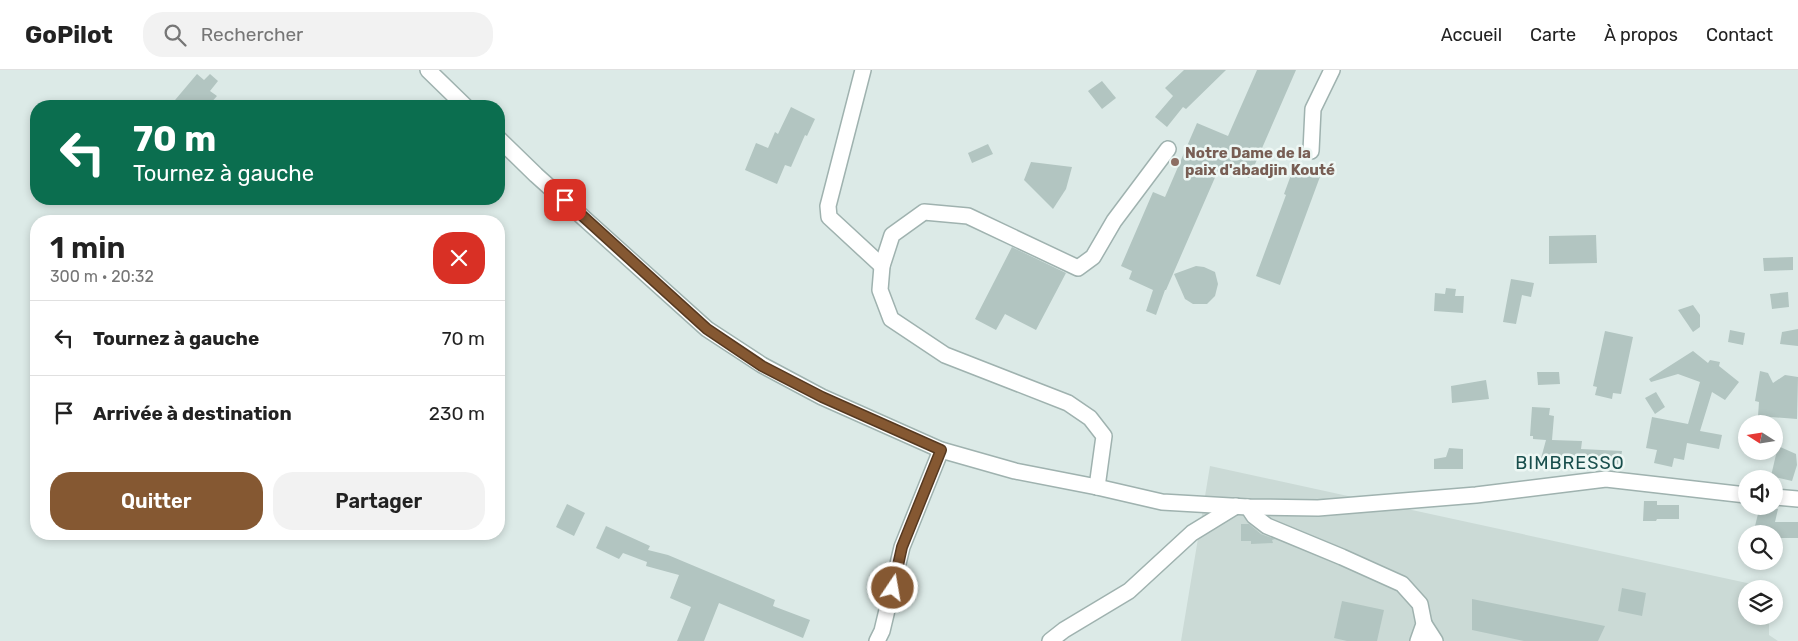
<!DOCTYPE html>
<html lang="fr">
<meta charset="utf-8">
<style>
body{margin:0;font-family:Rubik,sans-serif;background:#f2f2f2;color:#222;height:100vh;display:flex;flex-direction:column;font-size:19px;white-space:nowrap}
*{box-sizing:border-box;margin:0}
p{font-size:16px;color:#767676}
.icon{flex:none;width:28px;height:28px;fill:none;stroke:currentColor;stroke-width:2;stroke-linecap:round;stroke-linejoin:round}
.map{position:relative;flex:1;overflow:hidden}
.sheet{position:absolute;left:30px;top:145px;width:475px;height:325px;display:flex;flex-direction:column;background:#fff;border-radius:20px;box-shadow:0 2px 8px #0003}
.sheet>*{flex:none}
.guide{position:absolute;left:30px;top:30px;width:475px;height:105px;border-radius:20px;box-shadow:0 2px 8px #0003;background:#0b6e4f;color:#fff;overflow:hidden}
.needle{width:32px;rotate:282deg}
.fabs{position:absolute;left:1738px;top:345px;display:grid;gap:10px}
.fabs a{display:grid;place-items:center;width:45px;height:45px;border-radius:50%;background:#fff;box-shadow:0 2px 8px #0003;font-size:25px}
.pin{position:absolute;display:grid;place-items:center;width:42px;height:42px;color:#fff;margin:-21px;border-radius:10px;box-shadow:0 2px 8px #0006}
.me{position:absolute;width:55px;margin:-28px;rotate:12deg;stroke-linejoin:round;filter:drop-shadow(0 0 4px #0008)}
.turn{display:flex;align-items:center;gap:18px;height:105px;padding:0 20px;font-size:22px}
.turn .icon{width:65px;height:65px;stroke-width:2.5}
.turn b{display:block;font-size:35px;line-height:42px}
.round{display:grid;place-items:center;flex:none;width:52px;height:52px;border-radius:20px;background:#f2f2f2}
.overview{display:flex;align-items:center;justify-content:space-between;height:85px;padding:0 20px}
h1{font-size:30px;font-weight:600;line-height:38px}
.cta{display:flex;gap:10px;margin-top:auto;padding:10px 20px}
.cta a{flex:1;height:58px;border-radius:20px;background:#855832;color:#fff;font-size:20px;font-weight:600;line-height:58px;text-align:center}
.cta a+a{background:#f2f2f2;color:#222}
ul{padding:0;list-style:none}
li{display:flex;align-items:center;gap:15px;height:75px;padding:0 20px;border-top:1px solid #e0e0e0}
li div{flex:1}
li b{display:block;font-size:19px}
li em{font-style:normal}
header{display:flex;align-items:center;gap:30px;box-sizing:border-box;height:70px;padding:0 25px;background:#fff;border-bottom:1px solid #e0e0e0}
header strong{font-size:24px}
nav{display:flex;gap:28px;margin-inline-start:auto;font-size:18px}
.search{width:350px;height:45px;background:#f2f2f2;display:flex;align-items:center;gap:12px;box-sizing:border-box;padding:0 18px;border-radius:20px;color:#767676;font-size:19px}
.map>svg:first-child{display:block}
</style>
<header>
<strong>GoPilot</strong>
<div class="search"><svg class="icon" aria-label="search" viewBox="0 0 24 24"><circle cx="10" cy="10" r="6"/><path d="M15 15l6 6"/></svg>Rechercher</div>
<nav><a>Accueil</a><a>Carte</a><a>À propos</a><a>Contact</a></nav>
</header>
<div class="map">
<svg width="1798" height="571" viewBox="0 0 1798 571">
<rect width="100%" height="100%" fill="#dceae7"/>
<polygon fill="#cbdad6" points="1210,396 1770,518 1746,519 1746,546 1769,546 1769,565 1778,571 1181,571"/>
<g fill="#b2c5c1">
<polygon points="1184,0 1226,0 1186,39 1183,37 1167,57 1155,47 1173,26 1165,18"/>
<polygon points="1257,0 1296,0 1249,108 1220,96 1166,220 1165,220 1156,245 1146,241 1153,220 1129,209 1132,201 1121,196 1153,122 1165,127 1197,53 1228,66"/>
<polygon points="197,4 204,10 210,4 218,11 210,21 217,26 208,36 170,36"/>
<polygon points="1102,11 1116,28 1102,39 1088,21"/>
<polygon points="791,37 815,49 807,66 805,65 791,97 785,95 777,114 745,100 756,73 768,78 775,62 778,64"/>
<polygon points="988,74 993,84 972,93 968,83"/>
<polygon points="1031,92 1072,97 1066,119 1053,139 1024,110"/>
<polygon points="1295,94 1321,104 1280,215 1256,206 1286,125 1284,124"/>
<polygon points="1596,165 1597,193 1549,194 1549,166"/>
<polygon points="1012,177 1066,203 1036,260 1005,244 996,260 975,249"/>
<polygon points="1793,187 1793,200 1764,201 1763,188"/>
<polygon points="1196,196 1204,197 1215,202 1218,214 1215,226 1207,234 1193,234 1185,229 1174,204"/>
<polygon points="1511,209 1534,213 1531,227 1522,225 1516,254 1503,252"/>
<polygon points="1446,218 1456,219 1455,226 1464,226 1463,243 1434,241 1435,223 1445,224"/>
<polygon points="1788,222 1789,237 1772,239 1770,224"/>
<polygon points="1693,235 1700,245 1700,257 1693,262 1678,240"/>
<polygon points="1798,259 1798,276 1780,274 1782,262"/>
<polygon points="1730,260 1745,263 1743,275 1728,272"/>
<polygon points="1605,261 1633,267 1621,324 1613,323 1612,329 1595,325 1597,317 1593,316"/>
<polygon points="1693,281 1708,293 1710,290 1720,292 1719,296 1739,312 1725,330 1712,322 1700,361 1722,365 1719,379 1687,373 1684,390 1674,388 1672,397 1654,393 1657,380 1646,378 1652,347 1688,354 1700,312 1678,304 1651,312 1649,309"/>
<polygon points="1760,301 1768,303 1773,313 1785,305 1798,307 1797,349 1758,346 1759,332 1755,331"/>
<polygon points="1537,302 1559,302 1560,314 1538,315"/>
<polygon points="1486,310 1489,329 1452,333 1451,316"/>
<polygon points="1656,322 1665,337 1655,344 1645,328"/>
<polygon points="1532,337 1550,338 1549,345 1554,346 1552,370 1582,371 1581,379 1622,381 1620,394 1540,392 1546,370 1533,369 1533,366 1530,366"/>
<polygon points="1778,376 1796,384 1797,395 1792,411 1771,406"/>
<polygon points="1449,378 1463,379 1463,399 1434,399 1434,389 1446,387"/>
<polygon points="1644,431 1657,431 1657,435 1679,435 1679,449 1657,449 1656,451 1643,451"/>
<polygon points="567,434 585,443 574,466 556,457"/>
<polygon points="1760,436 1778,439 1775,452 1798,452 1798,468 1779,468 1779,464 1753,464"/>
<polygon points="1241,454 1249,454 1261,464 1275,469 1272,470 1273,473 1251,474 1251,471 1241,471"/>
<polygon points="606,456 650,476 648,480 668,485 775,530 773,536 810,550 803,568 719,533 704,571 677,571 691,537 670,528 679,505 646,496 647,492 623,483 619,489 596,478"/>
<polygon points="1622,518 1646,523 1642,546 1618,541"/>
<polygon points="1472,529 1605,556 1598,571 1524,571 1472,560"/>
<polygon points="1342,531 1384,540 1377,571 1347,571 1334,568"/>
</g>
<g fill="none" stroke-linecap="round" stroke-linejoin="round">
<g stroke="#9fb2af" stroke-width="18">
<g id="minor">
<polyline points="428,0 465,36"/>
<polyline points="863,0 828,136 829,147 882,196"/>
<polyline points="499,69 536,105 707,259 762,295 822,327 941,380 1015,401 1097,417 1162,432 1248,437 1318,438 1476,425 1606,409 1746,425"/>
<polyline points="1311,81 1313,39 1332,0"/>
<polyline points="1097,417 1104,366 1090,348 1068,333 945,285 891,249 880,220 882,196 892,165 924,142 968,146 1078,198 1093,187 1114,151 1168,79"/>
<polyline points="1774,427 1798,429"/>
<polyline points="1248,437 1254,446 1267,456 1342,487 1402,514 1420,534 1424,554 1418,571"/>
<polyline points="1424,554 1435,571"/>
<polyline points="877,571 882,561 902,477 941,380"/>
<polyline points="1050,571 1064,560 1129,521 1192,463 1236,436"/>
</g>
</g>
<use href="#minor" stroke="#fff" stroke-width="15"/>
</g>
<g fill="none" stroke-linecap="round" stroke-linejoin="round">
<g stroke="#563920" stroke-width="12">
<polyline id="route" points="565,130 707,259 762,296 822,327 941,380 902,477 893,518"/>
</g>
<use href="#route" stroke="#855832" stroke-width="9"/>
</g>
<circle fill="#8d6e63" stroke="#edf7f4" stroke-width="2" cx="1175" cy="92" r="5"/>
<g text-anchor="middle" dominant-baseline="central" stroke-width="5" stroke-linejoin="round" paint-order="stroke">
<g font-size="15" font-weight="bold" fill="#785e54" stroke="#edf7f4" text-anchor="start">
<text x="1185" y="83">Notre Dame de la<tspan x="1185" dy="17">paix d'abadjin Kouté</tspan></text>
</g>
<g font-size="18" letter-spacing="1" fill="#184e4c" stroke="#edf7f4">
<text x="1570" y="393">BIMBRESSO</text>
</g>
</g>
</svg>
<div class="fabs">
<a><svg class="needle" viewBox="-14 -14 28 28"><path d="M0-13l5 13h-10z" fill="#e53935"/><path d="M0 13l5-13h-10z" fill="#767676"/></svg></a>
<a><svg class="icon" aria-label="sound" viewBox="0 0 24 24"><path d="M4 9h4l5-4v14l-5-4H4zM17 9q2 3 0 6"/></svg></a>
<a><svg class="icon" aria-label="search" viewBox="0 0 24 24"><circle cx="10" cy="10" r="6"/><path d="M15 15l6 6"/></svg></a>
<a><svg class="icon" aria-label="layers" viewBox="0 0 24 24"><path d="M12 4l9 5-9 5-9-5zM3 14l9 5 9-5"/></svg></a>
</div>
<div class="pin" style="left:565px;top:130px;background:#d93025"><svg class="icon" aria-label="arrive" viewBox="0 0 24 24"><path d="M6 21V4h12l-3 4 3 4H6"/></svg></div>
<svg class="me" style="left:893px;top:518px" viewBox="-20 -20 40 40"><circle r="17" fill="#855832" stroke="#fff" stroke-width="3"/><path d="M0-11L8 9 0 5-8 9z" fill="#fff"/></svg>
<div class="guide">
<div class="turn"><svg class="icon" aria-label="left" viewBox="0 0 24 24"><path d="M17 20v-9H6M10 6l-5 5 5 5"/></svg><div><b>70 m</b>Tournez à gauche</div></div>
</div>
<section class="sheet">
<div class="overview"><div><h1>1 min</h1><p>300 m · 20:32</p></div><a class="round" style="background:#d93025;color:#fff"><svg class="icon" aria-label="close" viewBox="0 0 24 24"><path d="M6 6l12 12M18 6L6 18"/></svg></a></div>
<ul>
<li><svg class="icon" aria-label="left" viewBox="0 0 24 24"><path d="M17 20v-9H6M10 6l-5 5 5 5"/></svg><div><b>Tournez à gauche</b></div><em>70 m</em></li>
<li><svg class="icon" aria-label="arrive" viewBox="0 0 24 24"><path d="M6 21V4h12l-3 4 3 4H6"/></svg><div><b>Arrivée à destination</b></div><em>230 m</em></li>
</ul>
<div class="cta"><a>Quitter</a><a>Partager</a></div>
</section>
</div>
